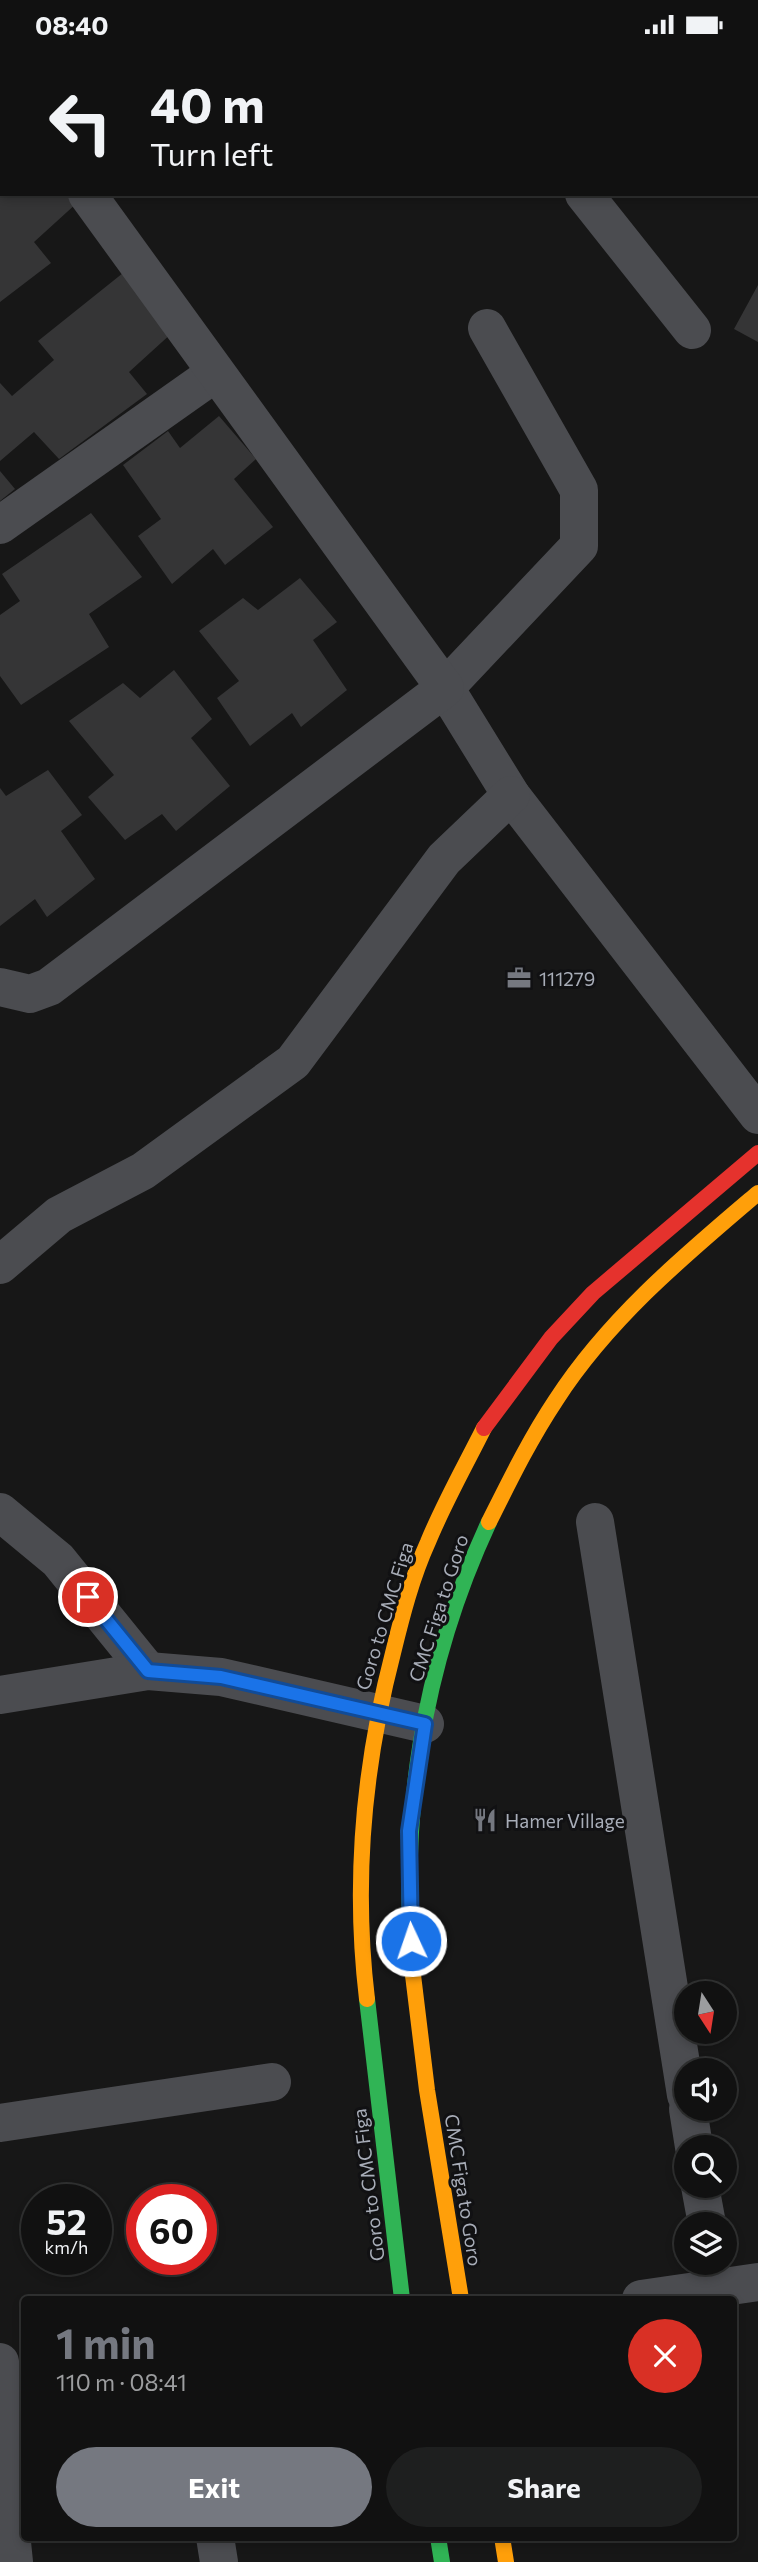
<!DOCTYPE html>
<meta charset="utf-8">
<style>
body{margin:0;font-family:Commissioner,sans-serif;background:#1e1f1f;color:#f1f3f6;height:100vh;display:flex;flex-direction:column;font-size:26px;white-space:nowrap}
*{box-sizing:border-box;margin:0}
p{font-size:23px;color:#9c9d9f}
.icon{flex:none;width:38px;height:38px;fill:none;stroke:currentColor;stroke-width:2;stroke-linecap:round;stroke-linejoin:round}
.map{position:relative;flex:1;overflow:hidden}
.drawer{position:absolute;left:21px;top:2247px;width:716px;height:245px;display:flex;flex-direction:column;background:#111;border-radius:7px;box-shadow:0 4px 10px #0003,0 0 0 2px #303131}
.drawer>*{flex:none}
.banner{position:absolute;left:0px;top:0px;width:760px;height:147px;box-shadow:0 4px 10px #0003,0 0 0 2px #303131;background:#111;color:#f1f3f6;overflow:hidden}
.needle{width:46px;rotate:168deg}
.buttons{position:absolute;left:674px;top:1932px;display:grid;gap:14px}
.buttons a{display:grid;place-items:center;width:63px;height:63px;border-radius:50%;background:#111;box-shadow:0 4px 10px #0003,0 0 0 2px #303131;font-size:35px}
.speed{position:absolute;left:21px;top:2135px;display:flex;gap:14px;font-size:35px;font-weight:700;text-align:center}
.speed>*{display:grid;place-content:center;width:91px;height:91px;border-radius:50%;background:#111;box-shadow:0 4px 10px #0003,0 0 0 2px #303131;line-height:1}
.speed small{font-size:18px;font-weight:400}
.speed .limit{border:10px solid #d22;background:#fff;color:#111}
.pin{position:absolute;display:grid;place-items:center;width:60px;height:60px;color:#fff;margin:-30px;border:4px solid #fff;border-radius:50%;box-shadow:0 2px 7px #0007}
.me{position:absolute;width:77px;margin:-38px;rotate:357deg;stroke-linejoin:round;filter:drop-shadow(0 0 5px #0008)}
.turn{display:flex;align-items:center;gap:24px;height:147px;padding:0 35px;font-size:32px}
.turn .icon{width:91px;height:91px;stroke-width:2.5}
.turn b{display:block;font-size:49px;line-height:60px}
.round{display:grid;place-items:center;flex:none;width:74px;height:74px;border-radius:37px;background:#1e1f1f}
.headline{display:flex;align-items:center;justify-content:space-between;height:119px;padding:0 35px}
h1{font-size:42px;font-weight:700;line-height:52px;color:#757880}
.primary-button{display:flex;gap:14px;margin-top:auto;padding:14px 35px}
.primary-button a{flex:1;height:80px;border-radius:42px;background:#757880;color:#fff;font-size:28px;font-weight:700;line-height:80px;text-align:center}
.primary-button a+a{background:#1e1f1f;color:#f1f3f6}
.status{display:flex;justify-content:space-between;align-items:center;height:49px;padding:0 35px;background:#111;direction:ltr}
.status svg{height:19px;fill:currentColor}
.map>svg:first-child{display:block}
</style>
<div class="status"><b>08:40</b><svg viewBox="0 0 49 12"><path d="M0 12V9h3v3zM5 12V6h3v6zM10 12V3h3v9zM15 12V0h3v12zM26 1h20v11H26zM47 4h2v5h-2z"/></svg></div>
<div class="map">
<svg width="758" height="2513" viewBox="0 0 758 2513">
<rect width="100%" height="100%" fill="#171717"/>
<g fill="#353536">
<polygon points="0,145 72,145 78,153 34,193 51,214 0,253"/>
<polygon points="123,224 173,283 129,323 147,345 59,410 34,383 0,412 0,334 12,347 54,311 38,292"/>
<polygon points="758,236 758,293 734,280"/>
<polygon points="219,367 256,410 234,430 273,478 225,516 213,500 172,535 138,487 161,470 123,416 168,382 180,399"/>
<polygon points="0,422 15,440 0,452"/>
<polygon points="91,464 142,528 89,565 109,598 21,656 0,627 0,566 20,552 2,525"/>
<polygon points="300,529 337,573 313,591 347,641 301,678 292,664 250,697 217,649 239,632 199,582 243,549 258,561"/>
<polygon points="174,621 212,670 191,689 230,737 176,782 162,765 125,791 88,748 114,726 69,672 123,634 140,649"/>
<polygon points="48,721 82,766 61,782 95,830 47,868 35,850 0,877 0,739 6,747"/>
</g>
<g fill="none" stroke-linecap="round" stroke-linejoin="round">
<g stroke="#4b4c50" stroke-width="38">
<polyline points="473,0 475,2"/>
<polyline points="638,2 639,0"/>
<polyline points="0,27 2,29"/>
<polyline points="584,145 692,281"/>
<polyline points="487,279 579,441 579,497 445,639 511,746 758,1066"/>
<polyline points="0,476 214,325"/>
<polyline points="0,938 30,945 49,938 445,639 87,145"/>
<polyline points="0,1216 59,1166 143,1122 293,1013 444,810 511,746"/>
<polyline points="0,1463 58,1511 148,1622"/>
<polyline points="595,1473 686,2046"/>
<polyline points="0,1646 148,1622 221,1628 425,1675"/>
<polyline points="688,2060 694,2098"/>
<polyline points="0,2074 272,2033"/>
<polyline points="700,2137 707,2175"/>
<polyline points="641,2250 758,2233"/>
<polyline points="0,2313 4,2343 1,2386 14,2513"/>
<polyline points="215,2488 219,2513"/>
</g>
<g stroke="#30b455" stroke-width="16">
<path d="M413 1926C400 1767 421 1619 489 1473"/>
<polyline points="367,1950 402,2250"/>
<polyline points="438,2488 442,2513"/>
</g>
<g stroke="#ff9f0a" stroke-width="16">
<path d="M489 1473C510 1431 530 1390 556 1351 609 1269 685 1206 758 1144"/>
<polyline points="413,1926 427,2041 461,2250"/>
<path d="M367 1950C353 1833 363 1719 393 1604 402 1567 412 1528 428 1493 444 1454 465 1417 484 1379"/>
<polyline points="502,2488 506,2513"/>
</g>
<polyline stroke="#e5322d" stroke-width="16" points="484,1379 551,1289 593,1244 758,1104"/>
</g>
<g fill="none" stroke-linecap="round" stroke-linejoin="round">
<g stroke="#114b97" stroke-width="18">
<polyline id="route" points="88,1548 148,1622 221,1628 425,1675 409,1782 411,1892"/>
</g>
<use href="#route" stroke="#1a73e8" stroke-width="12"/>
</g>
<defs>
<g id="office-bare" transform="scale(1.89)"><path d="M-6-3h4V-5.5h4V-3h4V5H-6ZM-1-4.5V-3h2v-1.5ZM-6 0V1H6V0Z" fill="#757880" stroke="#111113" stroke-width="2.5" paint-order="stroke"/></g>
<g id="restaurant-bare" transform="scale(1.89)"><path d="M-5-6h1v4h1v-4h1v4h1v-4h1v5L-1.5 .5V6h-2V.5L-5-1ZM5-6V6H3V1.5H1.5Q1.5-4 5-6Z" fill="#757880" stroke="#111113" stroke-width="2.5" paint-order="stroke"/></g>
</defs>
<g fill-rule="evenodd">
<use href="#office-bare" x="519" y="929"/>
<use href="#restaurant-bare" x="485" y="1771"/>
</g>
<g text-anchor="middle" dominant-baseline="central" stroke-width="6" stroke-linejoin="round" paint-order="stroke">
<g font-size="19" fill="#a8adb8" stroke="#111113" text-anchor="start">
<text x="539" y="929">111279</text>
<text x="505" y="1771">Hamer Village</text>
</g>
<g font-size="19" fill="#a8adb8" stroke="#111113">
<text transform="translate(438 1559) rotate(-72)">CMC Figa to Goro</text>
<text transform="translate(384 1567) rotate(-73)">Goro to CMC Figa</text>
<text transform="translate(368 2136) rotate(-97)">Goro to CMC Figa</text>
<text transform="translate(464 2141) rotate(81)">CMC Figa to Goro</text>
</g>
</g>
</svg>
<div class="buttons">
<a><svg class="needle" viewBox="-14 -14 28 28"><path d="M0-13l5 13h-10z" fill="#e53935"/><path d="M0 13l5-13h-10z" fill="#9c9d9f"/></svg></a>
<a><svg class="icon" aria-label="sound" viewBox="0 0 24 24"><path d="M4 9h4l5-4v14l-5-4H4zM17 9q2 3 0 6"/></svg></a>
<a><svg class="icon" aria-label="search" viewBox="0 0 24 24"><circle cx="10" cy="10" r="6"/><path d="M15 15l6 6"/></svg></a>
<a><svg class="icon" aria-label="layers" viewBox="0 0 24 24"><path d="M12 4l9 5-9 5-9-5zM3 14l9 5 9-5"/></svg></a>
</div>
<div class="speed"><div>52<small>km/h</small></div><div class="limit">60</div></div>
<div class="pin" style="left:88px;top:1548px;background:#d93025"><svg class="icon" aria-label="arrive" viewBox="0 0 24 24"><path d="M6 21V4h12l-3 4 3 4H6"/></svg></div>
<svg class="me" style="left:411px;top:1892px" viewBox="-20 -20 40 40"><circle r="17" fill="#1a73e8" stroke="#fff" stroke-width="3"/><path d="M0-11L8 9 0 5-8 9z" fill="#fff"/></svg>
<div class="banner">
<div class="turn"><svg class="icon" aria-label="left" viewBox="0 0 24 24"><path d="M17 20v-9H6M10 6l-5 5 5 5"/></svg><div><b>40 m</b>Turn left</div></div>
</div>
<section class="drawer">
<div class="headline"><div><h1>1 min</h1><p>110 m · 08:41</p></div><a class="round" style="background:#d93025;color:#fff"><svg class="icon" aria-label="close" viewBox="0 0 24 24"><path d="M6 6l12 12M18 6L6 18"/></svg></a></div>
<div class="primary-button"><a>Exit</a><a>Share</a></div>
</section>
</div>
